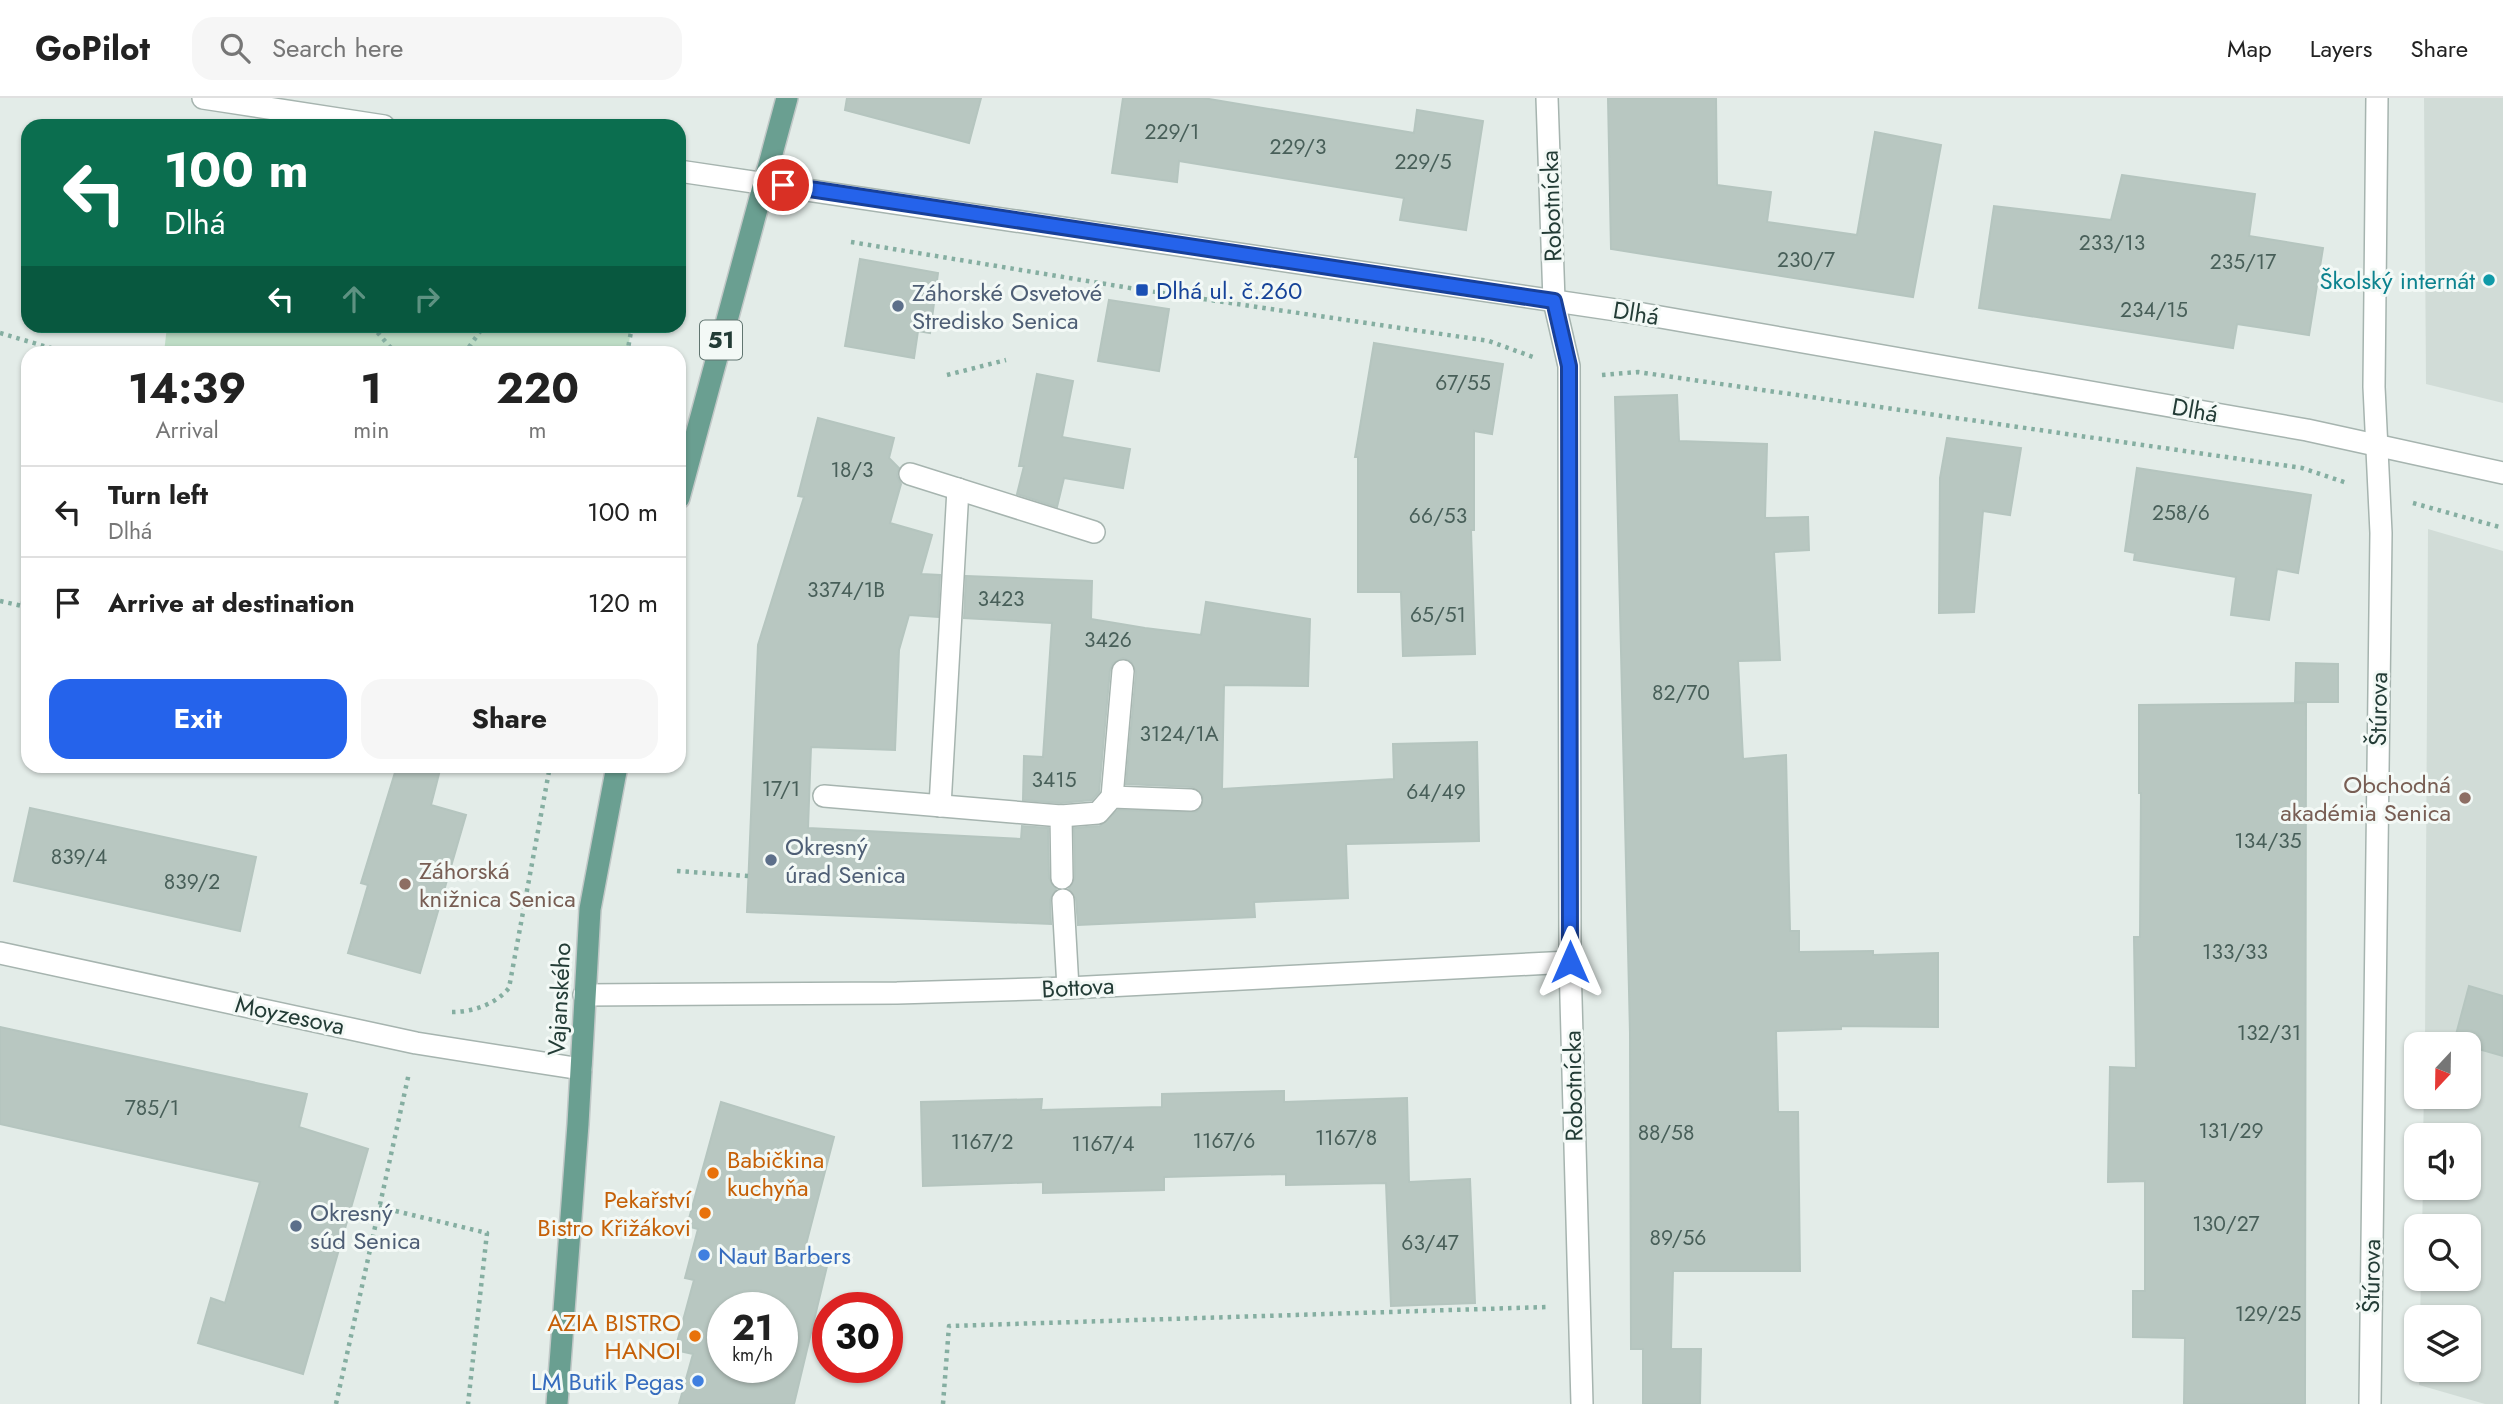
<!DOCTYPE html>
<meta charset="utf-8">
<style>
body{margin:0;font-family:Jost,sans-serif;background:#f6f6f6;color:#222;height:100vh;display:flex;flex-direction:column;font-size:26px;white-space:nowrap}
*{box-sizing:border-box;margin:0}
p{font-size:23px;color:#767676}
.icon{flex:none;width:38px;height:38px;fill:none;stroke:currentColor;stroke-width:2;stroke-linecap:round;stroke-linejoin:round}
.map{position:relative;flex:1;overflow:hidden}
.sheet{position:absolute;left:21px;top:248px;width:665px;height:427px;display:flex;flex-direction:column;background:#fff;border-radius:21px;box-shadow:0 2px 5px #0004}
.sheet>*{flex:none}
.banner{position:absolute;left:21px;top:21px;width:665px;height:214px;border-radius:21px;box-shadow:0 2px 5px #0004;background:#0b6e4f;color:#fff;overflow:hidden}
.needle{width:46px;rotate:202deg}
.controls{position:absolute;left:2404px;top:934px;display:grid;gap:14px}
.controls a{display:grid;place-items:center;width:77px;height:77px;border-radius:14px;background:#fff;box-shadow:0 2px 5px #0004;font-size:35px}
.speed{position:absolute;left:707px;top:1194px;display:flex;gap:14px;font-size:35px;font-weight:700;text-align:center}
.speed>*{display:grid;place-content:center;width:91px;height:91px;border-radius:50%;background:#fff;box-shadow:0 2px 5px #0004;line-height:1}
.speed small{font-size:18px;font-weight:400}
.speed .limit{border:10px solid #d22;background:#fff;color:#111}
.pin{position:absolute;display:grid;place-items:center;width:60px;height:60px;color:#fff;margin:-30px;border:4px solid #fff;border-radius:50%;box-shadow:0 2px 7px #0007}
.me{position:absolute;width:77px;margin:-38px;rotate:0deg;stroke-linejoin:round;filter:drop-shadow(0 0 5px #0008)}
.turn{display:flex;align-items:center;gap:24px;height:147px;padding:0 28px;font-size:32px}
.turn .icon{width:91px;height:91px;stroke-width:2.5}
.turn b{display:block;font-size:49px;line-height:60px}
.lanes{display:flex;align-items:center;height:66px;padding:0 28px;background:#0003;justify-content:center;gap:35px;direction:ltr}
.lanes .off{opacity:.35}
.eta{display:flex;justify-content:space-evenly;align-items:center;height:119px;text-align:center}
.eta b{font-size:42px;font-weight:700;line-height:49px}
.button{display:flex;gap:14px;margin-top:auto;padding:14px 28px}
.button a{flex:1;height:80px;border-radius:21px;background:#2563eb;color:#fff;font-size:28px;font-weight:700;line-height:80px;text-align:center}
.button a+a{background:#f6f6f6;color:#222}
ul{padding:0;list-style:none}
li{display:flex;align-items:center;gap:21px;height:91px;padding:0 28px;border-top:2px solid #e0e0e0}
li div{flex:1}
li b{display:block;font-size:26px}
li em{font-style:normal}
header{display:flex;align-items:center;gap:42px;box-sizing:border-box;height:98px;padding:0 35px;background:#fff;border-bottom:2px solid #e0e0e0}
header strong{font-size:33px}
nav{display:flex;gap:38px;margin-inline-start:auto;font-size:24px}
.search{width:490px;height:63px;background:#f6f6f6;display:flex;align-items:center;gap:18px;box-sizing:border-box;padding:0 24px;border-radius:21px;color:#767676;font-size:26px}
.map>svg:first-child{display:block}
</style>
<header>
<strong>GoPilot</strong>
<div class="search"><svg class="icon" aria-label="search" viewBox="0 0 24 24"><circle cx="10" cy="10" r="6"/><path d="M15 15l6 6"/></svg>Search here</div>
<nav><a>Map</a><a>Layers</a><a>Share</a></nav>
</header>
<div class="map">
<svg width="2503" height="1306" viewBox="0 0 2503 1306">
<rect width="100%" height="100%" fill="#e3ece8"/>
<g fill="#d1dcd7">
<polygon points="2424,0 2503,0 2503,305 2426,286"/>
<polygon points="2428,431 2503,453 2503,1306 2485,1306 2419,1287 2420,1272 2469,1272 2469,1220 2420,1220 2421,1181 2469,1181 2469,1129 2422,1129 2423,1090 2469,1090 2469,1038 2423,1038 2424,999 2469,999 2469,947 2425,947"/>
</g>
<polygon fill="#bddcc5" points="167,228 632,228 627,255 164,255"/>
<g fill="#b8c7c1" stroke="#b5c5bf" stroke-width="2" fill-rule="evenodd">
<polygon points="847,0 981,0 969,45 845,12"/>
<polygon points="1123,0 1203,0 1414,35 1417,12 1483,23 1466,132 1400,122 1404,100 1179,63 1177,84 1112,75"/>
<polygon points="1608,0 1716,0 1717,87 1771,94 1767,124 1857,137 1875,34 1941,47 1913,199 1611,151"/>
<polygon points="2122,77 2255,96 2249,138 2323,150 2309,237 2237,226 2233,250 1979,210 1994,108 2111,122"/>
<polygon points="860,161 938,175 930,235 918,233 914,260 845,248"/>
<polygon points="1109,202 1169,211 1159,273 1098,263"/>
<polygon points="1374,245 1503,266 1492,336 1474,333 1474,432 1471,432 1475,556 1403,558 1401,494 1358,494 1358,359 1355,359"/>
<polygon points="1037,276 1073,283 1062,339 1130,351 1123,390 1064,380 1057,409 1017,396 1024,368 1019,368"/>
<polygon points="1677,297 1679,343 1767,346 1765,420 1808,419 1809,452 1774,454 1780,562 1738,563 1743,661 1786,657 1790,833 1799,833 1799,854 1873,853 1873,857 1938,855 1938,929 1841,928 1841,931 1776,933 1778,1014 1798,1014 1800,1173 1673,1173 1671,1251 1701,1251 1700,1306 1643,1306 1643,1251 1631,1251 1630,935 1615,299"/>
<polygon points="818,320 894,340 889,360 899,370 897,378 901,386 890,425 932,437 921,476 940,477 938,519 909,517 899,552 895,652 811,649 808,730 1021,741 1022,728 1048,730 1049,780 1056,791 1050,802 1051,826 747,814 758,547 804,399 798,398"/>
<polygon points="1947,340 2021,350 2010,417 1983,413 1974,514 1939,515 1940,380"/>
<polygon points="2137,370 2311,397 2298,475 2277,471 2269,522 2231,517 2236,479 2134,462 2135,455 2125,453"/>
<polygon points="966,478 1092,483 1091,521 1145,530 1201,537 1206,504 1310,521 1308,588 1224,587 1222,691 1394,681 1393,646 1477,644 1479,743 1346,746 1348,800 1254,804 1255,819 1078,827 1076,801 1069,791 1075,780 1074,730 1100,728 1118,712 1196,714 1202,708 1203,697 1192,689 1126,686 1136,574 1131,563 1123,560 1113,565 1110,572 1099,694 1092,702 1061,705 1023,702 1024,658 1043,659 1052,525 964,520"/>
<polygon points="2296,565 2338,566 2338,604 2295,604"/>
<polygon points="2306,605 2305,1306 2184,1306 2185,1240 2133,1239 2133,1193 2145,1193 2145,1083 2108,1084 2110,969 2136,970 2134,839 2140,839 2141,695 2139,695 2139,607"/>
<polygon points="397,668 441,668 431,707 466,717 420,875 348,855 368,787 361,785"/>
<polygon points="30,710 256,759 240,833 14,783"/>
<polygon points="2469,888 2503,898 2503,958 2454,944"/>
<polygon points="0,929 307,996 299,1029 368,1051 303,1276 198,1245 211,1200 225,1205 260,1084 0,1026"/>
<polygon points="1284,993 1284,1004 1407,1000 1409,1084 1470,1081 1475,1205 1391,1208 1386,1085 1286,1087 1286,1076 1164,1079 1164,1092 1043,1095 1043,1084 923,1088 921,1004 1042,1001 1041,1012 1162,1009 1162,996"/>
<path d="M721 1004 834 1039 803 1158 828 1164 794 1306H679L693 1256 675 1252 694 1182 685 1180 698 1131 687 1128ZM723 1209H782V1269H723Z"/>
</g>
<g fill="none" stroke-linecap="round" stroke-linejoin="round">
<g stroke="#a6b4af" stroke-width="24">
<g id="lane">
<polyline points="910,376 1094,434"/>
<polyline points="824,698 1061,718 1062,780"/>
<polyline points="1112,699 1123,573"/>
<polyline points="940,708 958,391"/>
<polyline points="1061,718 1098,715 1112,699 1191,702"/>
<polyline points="1063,802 1068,890"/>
</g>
</g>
<g stroke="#a6b4af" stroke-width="24">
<g id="street">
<polyline points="203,0 384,28"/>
<polyline points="1547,0 1554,203 1569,268 1570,864 1582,1306"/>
<polyline points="679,73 1643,216 2307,332 2503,375"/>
<polyline points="0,855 416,945 581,971"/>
<polyline points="584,897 897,895 1068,890 1570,864"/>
<polyline points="2370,1306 2381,435 2374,289 2377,0"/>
</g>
</g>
<g stroke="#c1c8c7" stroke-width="24">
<g id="primary">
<polyline points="679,400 787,0"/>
<polyline points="557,1306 578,1026 590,811 617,668"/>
</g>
</g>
<g stroke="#85aea1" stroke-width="4.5" stroke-dasharray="3.5 5" stroke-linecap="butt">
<polyline points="851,144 1142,192 1489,243 1533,259"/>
<polyline points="372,228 390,249 401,256"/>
<polyline points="0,235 71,256"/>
<polyline points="464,256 484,228"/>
<polyline points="627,256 632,228"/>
<polyline points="947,277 1006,262"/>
<polyline points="1602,277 1638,274 2302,370 2347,385"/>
<polyline points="2413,405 2503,430"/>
<polyline points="0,503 22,508 28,486"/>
<polyline points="677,773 748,778"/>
<path d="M452 914C473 914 496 906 509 890L550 668"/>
<polyline points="379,1109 487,1135 468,1306"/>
<polyline points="336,1306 409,975"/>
<polyline points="943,1306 949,1228 1546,1209"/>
</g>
<use href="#lane" stroke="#fff" stroke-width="21"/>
<use href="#street" stroke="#fff" stroke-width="21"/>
<use href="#primary" stroke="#6a9f91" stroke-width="21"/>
</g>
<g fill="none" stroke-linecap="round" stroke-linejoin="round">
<g stroke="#184099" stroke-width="18">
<polyline id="route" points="783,87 1554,203 1569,268 1570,864"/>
</g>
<use href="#route" stroke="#2563eb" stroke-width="12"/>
</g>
<circle fill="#0f9aa8" stroke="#f3f9f6" stroke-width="2.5" cx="2489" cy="182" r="7"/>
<rect fill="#1a4fb4" stroke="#f3f9f6" stroke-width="2.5" x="1135" y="185" width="14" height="14" rx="3.5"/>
<g fill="#5c6f8a" stroke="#f3f9f6" stroke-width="2.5">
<circle cx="898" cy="208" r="7"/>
<circle cx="771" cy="762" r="7"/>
<circle cx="296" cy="1128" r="7"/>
</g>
<g fill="#8d6e63" stroke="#f3f9f6" stroke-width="2.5">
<circle cx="2465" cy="700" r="7"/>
<circle cx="405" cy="786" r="7"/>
</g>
<g fill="#e8710a" stroke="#f3f9f6" stroke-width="2.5">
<circle cx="713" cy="1075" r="7"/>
<circle cx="705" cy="1115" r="7"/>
<circle cx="695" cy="1238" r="7"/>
</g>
<g fill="#3f7fe0" stroke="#f3f9f6" stroke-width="2.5">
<circle cx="704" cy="1157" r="7"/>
<circle cx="698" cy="1283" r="7"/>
</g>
<g text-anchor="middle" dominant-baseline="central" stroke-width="6" stroke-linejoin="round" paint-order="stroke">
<g font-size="21" fill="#485f59">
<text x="1172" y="34">229/1</text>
<text x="1298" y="49">229/3</text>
<text x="1423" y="64">229/5</text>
<text x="2112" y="145">233/13</text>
<text x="1806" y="162">230/7</text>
<text x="2243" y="164">235/17</text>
<text x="2154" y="212">234/15</text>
<text x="1463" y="285">67/55</text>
<text x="852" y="372">18/3</text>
<text x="2181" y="415">258/6</text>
<text x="1438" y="418">66/53</text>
<text x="846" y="492">3374/1B</text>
<text x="1001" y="501">3423</text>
<text x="1438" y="517">65/51</text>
<text x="1108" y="542">3426</text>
<text x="1681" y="595">82/70</text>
<text x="1179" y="636">3124/1A</text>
<text x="1054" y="682">3415</text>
<text x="781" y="691">17/1</text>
<text x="1436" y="694">64/49</text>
<text x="2268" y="743">134/35</text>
<text x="79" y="759">839/4</text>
<text x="192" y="784">839/2</text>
<text x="2235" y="854">133/33</text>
<text x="2269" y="935">132/31</text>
<text x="152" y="1010">785/1</text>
<text x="2231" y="1033">131/29</text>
<text x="1666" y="1035">88/58</text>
<text x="1346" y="1040">1167/8</text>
<text x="1224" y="1043">1167/6</text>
<text x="982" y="1044">1167/2</text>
<text x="1103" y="1046">1167/4</text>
<text x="2226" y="1126">130/27</text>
<text x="1678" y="1140">89/56</text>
<text x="1430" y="1145">63/47</text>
<text x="2268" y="1216">129/25</text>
</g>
<rect fill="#f3f9f6" stroke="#617570" stroke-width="2" x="700" y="222.5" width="42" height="39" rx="5"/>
<g font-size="23" font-weight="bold" fill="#233c36">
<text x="721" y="242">51</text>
</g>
<g font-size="24" fill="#233c36" stroke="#f3f9f6">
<text transform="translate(1551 108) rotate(-92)">Robotnícka</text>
<text transform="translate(1636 215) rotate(9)">Dlhá</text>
<text transform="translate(2195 312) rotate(10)">Dlhá</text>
<text transform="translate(2378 611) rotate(-89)">Štúrova</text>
<text transform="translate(1078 889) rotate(-3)">Bottova</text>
<text transform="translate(559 901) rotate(-87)">Vajanského</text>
<text transform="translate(290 917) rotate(12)">Moyzesova</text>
<text transform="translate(1573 988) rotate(-91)">Robotnícka</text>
<text transform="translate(2371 1178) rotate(-89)">Štúrova</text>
</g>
<g font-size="24" fill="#0d838f" stroke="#f3f9f6" text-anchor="end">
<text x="2475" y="182">Školský internát</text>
</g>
<g font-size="24" fill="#164399" stroke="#f3f9f6" text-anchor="start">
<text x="1156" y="192">Dlhá ul. č.260</text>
</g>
<g font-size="24" fill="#4e5e75" stroke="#f3f9f6" text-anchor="start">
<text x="912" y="194">Záhorské Osvetové<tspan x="912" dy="28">Stredisko Senica</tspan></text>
<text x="785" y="748">Okresný<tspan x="785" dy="28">úrad Senica</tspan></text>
<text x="310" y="1114">Okresný<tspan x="310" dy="28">súd Senica</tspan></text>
</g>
<g font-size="24" fill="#785e54" stroke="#f3f9f6" text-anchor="end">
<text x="2451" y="686">Obchodná<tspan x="2451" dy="28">akadémia Senica</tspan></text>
<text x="419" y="772" text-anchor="start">Záhorská<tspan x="419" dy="28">knižnica Senica</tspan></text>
</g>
<g font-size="24" fill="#c56008" stroke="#f3f9f6" text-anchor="end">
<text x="727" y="1061" text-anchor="start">Babičkina<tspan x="727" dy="28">kuchyňa</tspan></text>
<text x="691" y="1101">Pekařství<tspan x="691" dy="28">Bistro Křižákovi</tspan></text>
<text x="681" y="1224">AZIA BISTRO<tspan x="681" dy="28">HANOI</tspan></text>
</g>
<g font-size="24" fill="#366cbe" stroke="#f3f9f6" text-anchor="start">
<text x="718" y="1157">Naut Barbers</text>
<text x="684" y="1283" text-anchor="end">LM Butik Pegas</text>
</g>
</g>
</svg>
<div class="controls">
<a><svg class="needle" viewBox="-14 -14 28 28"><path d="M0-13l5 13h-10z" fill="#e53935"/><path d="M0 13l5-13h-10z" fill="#767676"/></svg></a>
<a><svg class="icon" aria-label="sound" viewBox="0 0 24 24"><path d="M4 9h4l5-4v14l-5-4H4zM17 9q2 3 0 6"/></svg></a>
<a><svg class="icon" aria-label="search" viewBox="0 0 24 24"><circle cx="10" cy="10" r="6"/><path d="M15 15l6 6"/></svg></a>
<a><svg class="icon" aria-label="layers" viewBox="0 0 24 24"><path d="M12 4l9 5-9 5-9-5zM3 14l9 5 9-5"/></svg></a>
</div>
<div class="speed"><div>21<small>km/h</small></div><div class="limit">30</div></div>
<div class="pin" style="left:783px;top:87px;background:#d93025"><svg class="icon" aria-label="arrive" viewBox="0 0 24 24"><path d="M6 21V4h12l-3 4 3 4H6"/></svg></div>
<svg class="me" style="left:1570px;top:864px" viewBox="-20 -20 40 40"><path d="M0-17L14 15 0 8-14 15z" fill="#2563eb" stroke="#fff" stroke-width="4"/></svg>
<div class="banner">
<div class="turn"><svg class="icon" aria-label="left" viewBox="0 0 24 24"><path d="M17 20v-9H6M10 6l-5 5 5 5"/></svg><div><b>100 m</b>Dlhá</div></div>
<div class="lanes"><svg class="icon" aria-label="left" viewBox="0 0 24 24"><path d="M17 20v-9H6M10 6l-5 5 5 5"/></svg><svg class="icon off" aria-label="ahead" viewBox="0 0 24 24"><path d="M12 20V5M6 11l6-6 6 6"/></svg><svg class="icon off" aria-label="right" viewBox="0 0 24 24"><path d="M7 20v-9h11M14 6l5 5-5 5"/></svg></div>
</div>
<section class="sheet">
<div class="eta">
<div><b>14:39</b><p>Arrival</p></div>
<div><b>1</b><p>min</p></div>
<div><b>220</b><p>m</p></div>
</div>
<ul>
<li><svg class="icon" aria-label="left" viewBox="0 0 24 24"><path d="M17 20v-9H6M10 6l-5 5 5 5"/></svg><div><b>Turn left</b><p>Dlhá</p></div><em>100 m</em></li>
<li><svg class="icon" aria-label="arrive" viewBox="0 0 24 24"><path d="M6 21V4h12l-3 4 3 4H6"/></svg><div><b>Arrive at destination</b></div><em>120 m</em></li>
</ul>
<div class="button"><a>Exit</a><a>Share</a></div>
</section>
</div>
